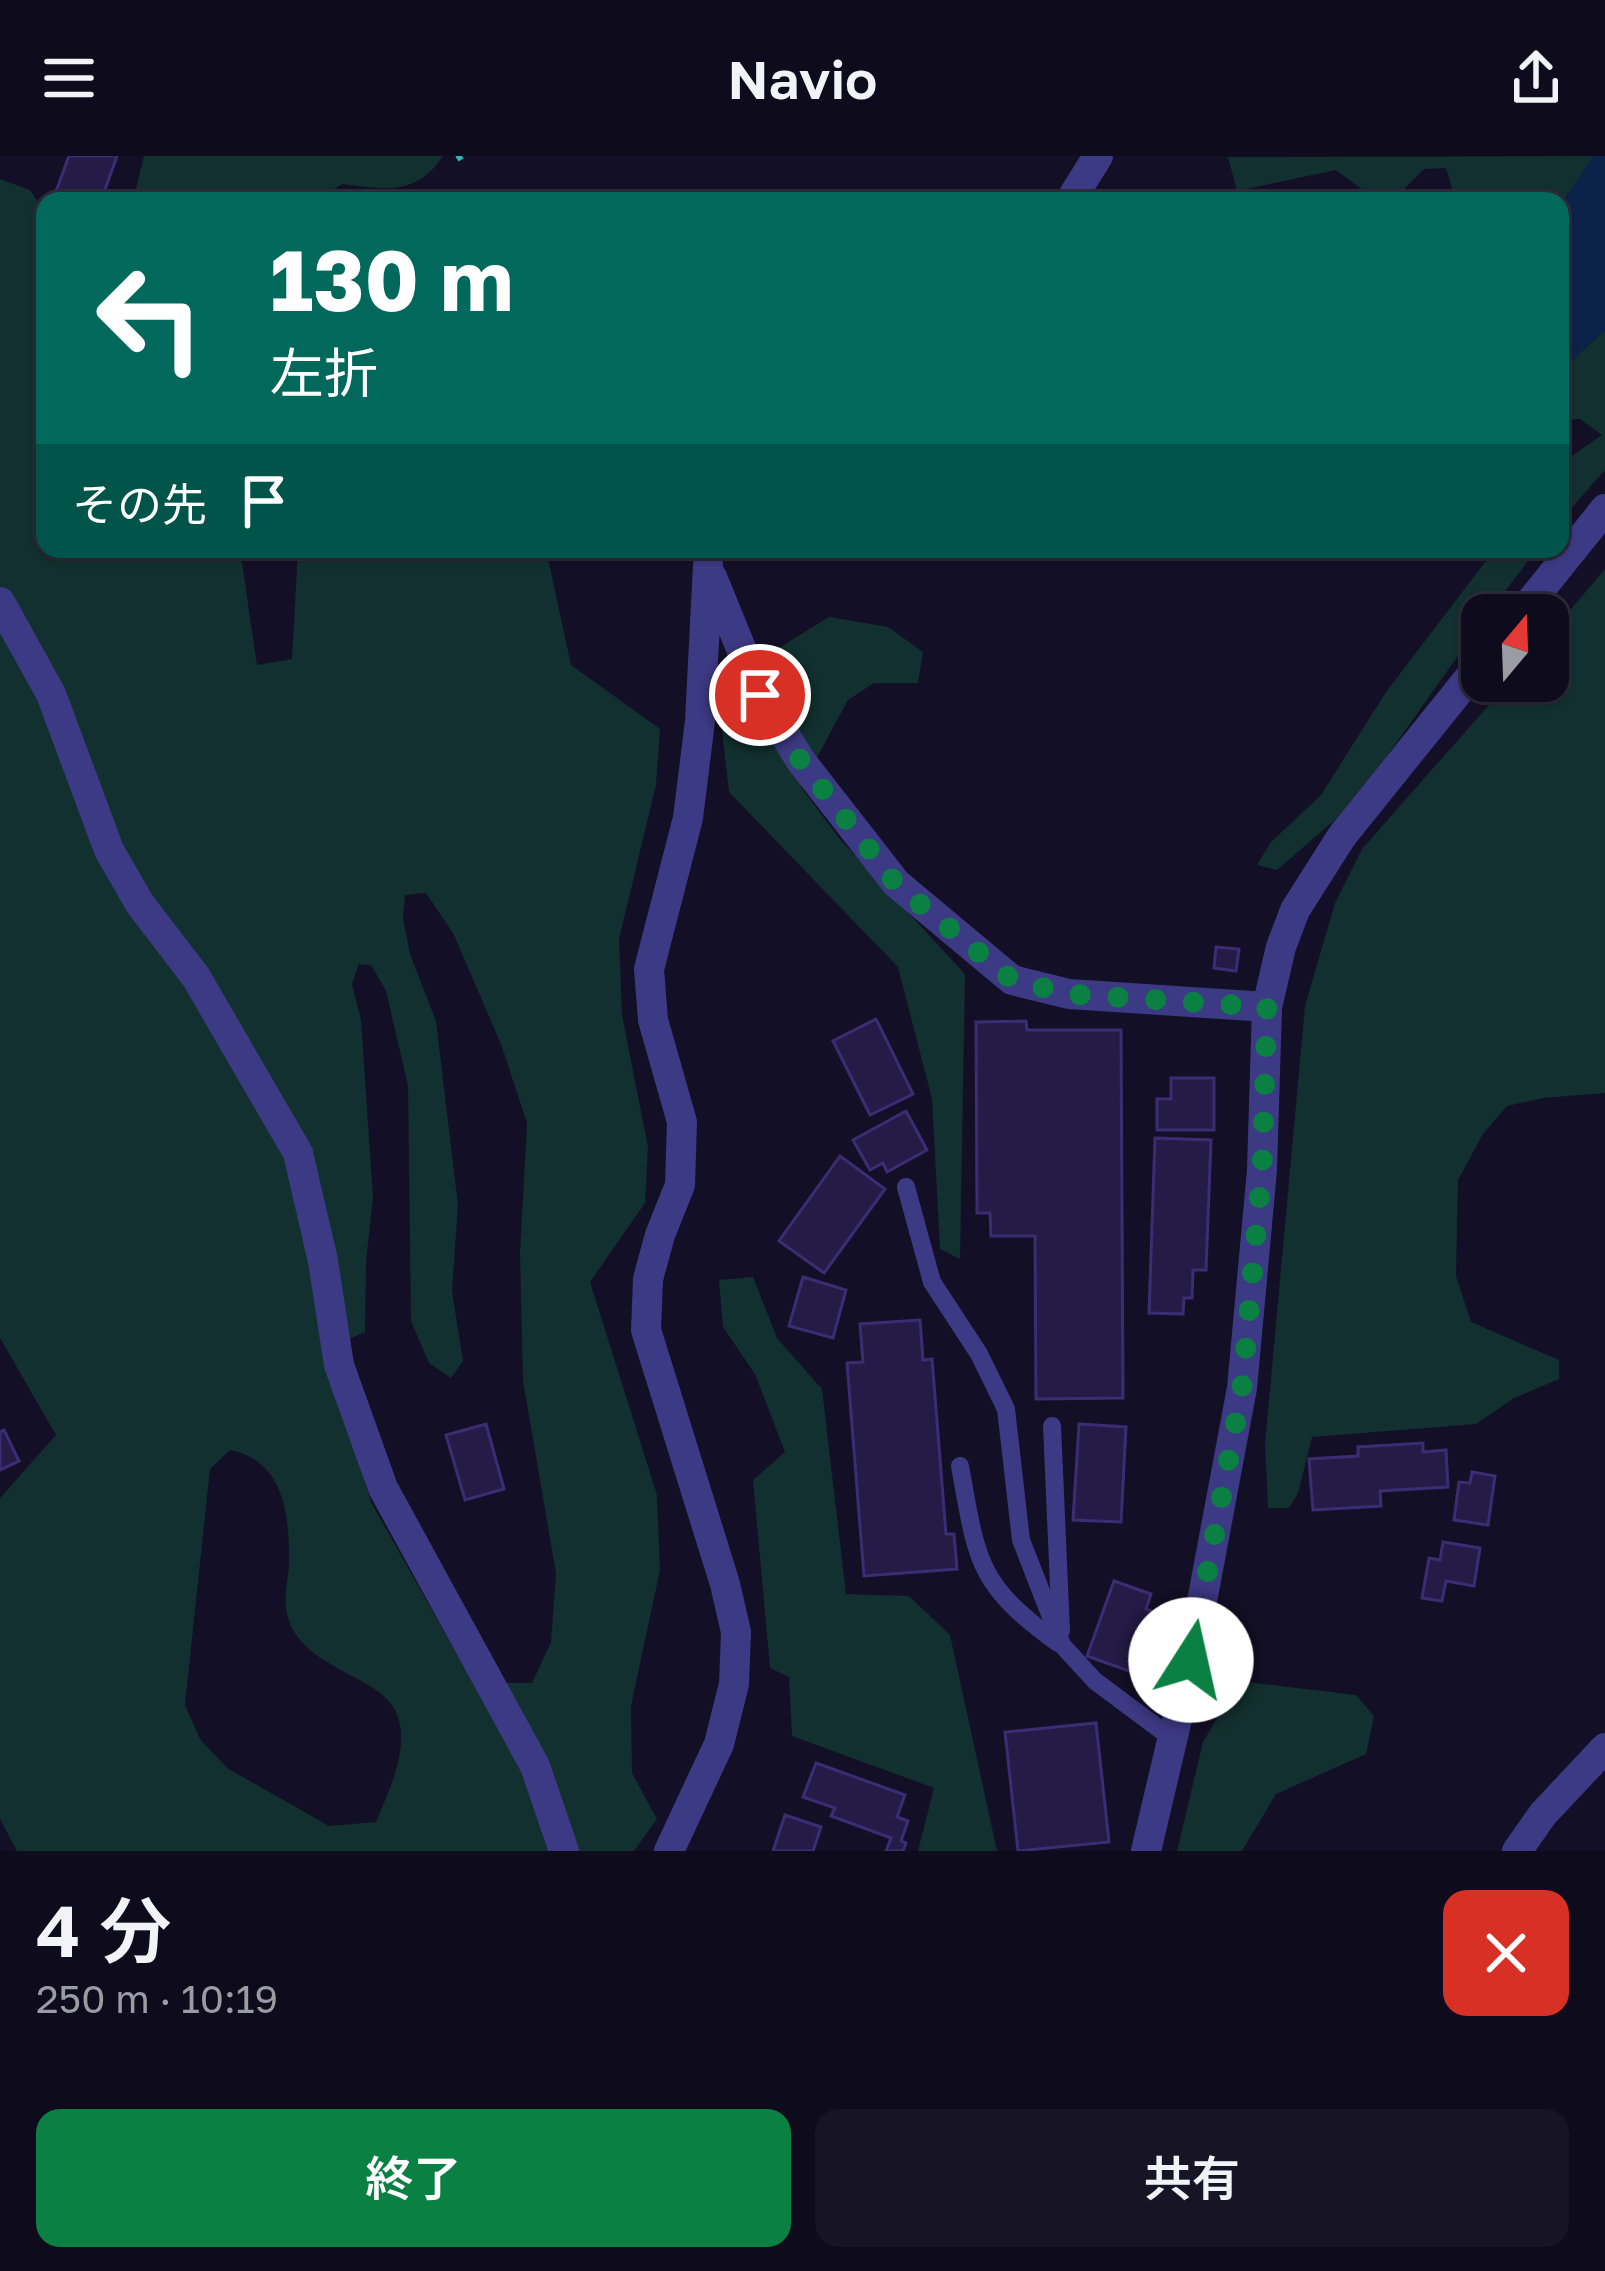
<!DOCTYPE html>
<html lang="ja">
<meta charset="utf-8">
<style>
body{margin:0;font-family:"Golos Text","Noto Sans JP",sans-serif;background:#171425;color:#f1f3f6;height:100vh;display:flex;flex-direction:column;font-size:45px;white-space:nowrap}
*{box-sizing:border-box;margin:0}
p{font-size:39px;color:#9b9ba3}
.icon{flex:none;width:66px;height:66px;fill:none;stroke:currentColor;stroke-width:2;stroke-linecap:round;stroke-linejoin:round}
.map{position:relative;height:1695px;overflow:hidden}
.details{display:flex;flex-direction:column;background:#0e0b1c;flex:1}
.details>*{flex:none}
.hud{position:absolute;left:36px;top:36px;width:1533px;height:366px;border-radius:24px;box-shadow:0 3px 9px #0004,0 0 0 3px #2e2b3b;background:#00695c;color:#fff;overflow:hidden}
.needle{width:78px;rotate:19deg}
.tools{position:absolute;left:1461px;top:438px;display:grid;gap:24px}
.tools a{display:grid;place-items:center;width:108px;height:108px;border-radius:24px;background:#0e0b1c;box-shadow:0 3px 9px #0004,0 0 0 3px #2e2b3b;font-size:60px}
.pin{position:absolute;display:grid;place-items:center;width:102px;height:102px;color:#fff;margin:-51px;border:6px solid #fff;border-radius:50%;box-shadow:0 3px 12px #0007}
.me{position:absolute;width:132px;margin:-66px;rotate:10deg;stroke-linejoin:round;filter:drop-shadow(0 0 9px #0008)}
.turn{display:flex;align-items:center;gap:42px;height:252px;padding:0 36px;font-size:54px}
.turn .icon{width:156px;height:156px;stroke-width:2.5}
.turn b{display:block;font-size:84px;line-height:102px}
.then{display:flex;align-items:center;height:114px;padding:0 36px;background:#0003;gap:24px;font-size:45px}
.round{display:grid;place-items:center;flex:none;width:126px;height:126px;border-radius:24px;background:#171425}
.head{display:flex;align-items:center;justify-content:space-between;height:204px;padding:0 36px}
h1{font-size:72px;font-weight:600;line-height:90px}
.cta{display:flex;gap:24px;margin-top:auto;padding:24px 36px}
.cta a{flex:1;height:138px;border-radius:24px;background:#0b8043;color:#fff;font-size:48px;font-weight:600;line-height:138px;text-align:center}
.cta a+a{background:#171425;color:#f1f3f6}
header{display:flex;justify-content:space-between;align-items:center;height:156px;padding:0 36px;background:#0e0b1c;font-size:54px;font-weight:600}
.map>svg:first-child{display:block}
</style>
<header><svg class="icon" aria-label="menu" viewBox="0 0 24 24"><path d="M4 6h16M4 12h16M4 18h16"/></svg>Navio<svg class="icon" aria-label="share" viewBox="0 0 24 24"><path d="M12 15V3M7 8l5-5 5 5M5 13v7h14v-7"/></svg></header>
<div class="map">
<svg width="1605" height="1695" viewBox="0 0 1605 1695">
<rect width="100%" height="100%" fill="#130f26"/>
<g fill="#12302f" fill-rule="evenodd">
<path d="M144 0H443C416 41 384 33 342 28L317 45H133Z"/>
<polygon points="1594,0 1560,50 1560,45 1441,45 1453,35 1446,12 1424,13 1403,34 1375,43 1336,14 1237,35 1228,1"/>
<path d="M0 23 30 34 45 56V393H240L257 509 292 503 298 393H546L571 509 660 573 656 629 619 783 622 859 648 991 645 1047 590 1126 657 1339 660 1414 631 1550 632 1617 657 1663 634 1695H17L0 1663V1342L56 1279 0 1182ZM426 737 453 777 501 888 527 967 520 1097 523 1225 556 1417 551 1486 532 1527H473L371 1346 325 1194 365 1176 366 1106 373 1041 361 864 352 828 359 808 371 809 386 835 408 930 411 1165 429 1207 451 1222 463 1205 452 1135 458 1049 436 865 410 798 403 762 405 739ZM230 1294C284 1305 289 1357 289 1405 289 1420 284 1437 286 1452 294 1514 382 1517 397 1558 410 1593 389 1634 376 1666L329 1670 227 1612 200 1583 185 1549 210 1313Z"/>
<polygon points="1605,174 1605,314 1560,365 1560,308 1602,279 1580,263 1560,264 1560,215"/>
<polygon points="1495,393 1537,393 1487,459 1482,459 1482,466 1385,603 1337,662 1277,714 1257,709 1271,686 1321,639 1386,536"/>
<polygon points="1605,413 1605,937 1543,942 1507,950 1483,978 1458,1024 1456,1120 1471,1166 1559,1204 1559,1223 1514,1242 1476,1268 1312,1281 1298,1337 1289,1352 1268,1352 1265,1288 1305,850 1335,747 1362,693 1510,525 1548,525 1548,480"/>
<polygon points="829,461 888,471 923,496 918,527 874,527 848,544 801,631 839,682 965,818 960,1103 940,1093 932,943 898,811 729,636 717,530"/>
<polygon points="753,1121 777,1182 822,1233 846,1438 909,1440 950,1479 997,1695 918,1695 934,1632 792,1580 789,1521 770,1512 753,1324 785,1296 755,1218 723,1171 719,1124"/>
<polygon points="1239,1525 1356,1539 1374,1560 1366,1598 1276,1638 1242,1695 1177,1695 1203,1586"/>
</g>
<polygon fill="#0c2248" points="1594,0 1605,0 1605,174 1560,215 1560,50"/>
<g fill="#241b47" stroke="#3b2d73" stroke-width="3">
<polygon points="69,0 117,0 101,45 74,45 55,38"/>
<polygon points="1216,791 1239,793 1236,815 1214,812"/>
<polygon points="876,863 913,938 870,959 833,885"/>
<polygon points="1026,865 1027,874 1121,874 1123,1242 1036,1243 1035,1080 991,1080 990,1057 977,1057 976,866"/>
<polygon points="1171,922 1214,922 1214,974 1157,974 1157,943 1171,943"/>
<polygon points="906,955 927,994 887,1016 883,1007 870,1014 853,984"/>
<polygon points="1155,982 1211,984 1206,1114 1193,1114 1192,1142 1184,1142 1183,1158 1149,1157"/>
<polygon points="840,1000 885,1033 824,1117 779,1085"/>
<polygon points="803,1121 846,1134 833,1182 789,1170"/>
<polygon points="920,1164 923,1204 932,1203 946,1378 954,1378 957,1413 864,1420 847,1207 863,1206 860,1168"/>
<polygon points="486,1268 504,1333 465,1344 446,1279"/>
<polygon points="1079,1268 1126,1271 1121,1366 1073,1364"/>
<polygon points="4,1274 19,1305 0,1314 0,1276"/>
<polygon points="1423,1287 1423,1296 1446,1294 1448,1331 1380,1335 1381,1350 1313,1354 1309,1303 1358,1300 1358,1291"/>
<polygon points="1472,1316 1495,1320 1488,1369 1454,1364 1459,1326 1470,1327"/>
<polygon points="1443,1386 1480,1392 1474,1430 1446,1425 1442,1445 1422,1442 1429,1402 1440,1404"/>
<polygon points="1114,1425 1151,1438 1146,1453 1168,1461 1146,1521 1087,1500"/>
<polygon points="1096,1567 1109,1686 1018,1695 1005,1576"/>
<polygon points="816,1607 905,1639 897,1661 908,1665 901,1685 906,1687 903,1695 886,1695 891,1682 831,1660 835,1652 803,1641"/>
<polygon points="785,1659 821,1671 813,1695 773,1695"/>
</g>
<g fill="none" stroke-linecap="round" stroke-linejoin="round">
<polyline stroke="#2fb8b0" stroke-width="6" stroke-dasharray="6 9" stroke-linecap="butt" points="457,3 462,0"/>
<g stroke="#3d3a85" stroke-width="18">
<polyline points="906,1031 932,1126 979,1198 1006,1253 1021,1384 1062,1489 1095,1525 1173,1583"/>
<polyline points="1052,1270 1061,1475"/>
<path d="M960 1310C977 1404 976 1428 1058 1487"/>
</g>
<g stroke="#3d3a85" stroke-width="30">
<polyline points="1070,45 1098,0"/>
<polyline points="712,421 760,539 801,605 896,727 1012,824 1069,838 1267,851"/>
<polyline points="0,446 51,538 109,694 140,748 196,821 298,997 323,1105 339,1209 383,1332 535,1610 564,1695"/>
<polyline points="1520,459 1605,353"/>
<polyline points="669,1695 719,1588 734,1528 736,1476 725,1428 646,1174 648,1123 660,1079 680,1029 682,966 653,864 649,813 688,662 700,565 708,409"/>
<polyline points="1146,1695 1191,1504 1242,1232 1262,1014 1267,851 1281,791 1295,754 1342,680 1482,506"/>
<polyline points="1517,1695 1543,1658 1605,1592"/>
</g>
</g>
<g fill="none" stroke-linecap="round" stroke-linejoin="round">
<polyline stroke="#0b8043" stroke-width="21" stroke-dasharray="0 37.8" points="760,539 801,605 896,728 1012,824 1069,838 1267,851 1262,1014 1242,1232 1191,1504"/>
</g>
</svg>
<div class="tools">
<a><svg class="needle" viewBox="-14 -14 28 28"><path d="M0-13l5 13h-10z" fill="#e53935"/><path d="M0 13l5-13h-10z" fill="#9b9ba3"/></svg></a>
</div>
<div class="pin" style="left:760px;top:539px;background:#d93025"><svg class="icon" aria-label="arrive" viewBox="0 0 24 24"><path d="M6 21V4h12l-3 4 3 4H6"/></svg></div>
<svg class="me" style="left:1191px;top:1504px" viewBox="-20 -20 40 40"><circle r="19" fill="#fff"/><path d="M0-13L10 11 0 6-10 11z" fill="#0b8043"/></svg>
<div class="hud">
<div class="turn"><svg class="icon" aria-label="left" viewBox="0 0 24 24"><path d="M17 20v-9H6M10 6l-5 5 5 5"/></svg><div><b>130 m</b>左折</div></div>
<div class="then">その先<svg class="icon" aria-label="arrive" viewBox="0 0 24 24"><path d="M6 21V4h12l-3 4 3 4H6"/></svg></div>
</div>
</div>
<section class="details">
<div class="head"><div><h1>4 分</h1><p>250 m · 10:19</p></div><a class="round" style="background:#d93025;color:#fff"><svg class="icon" aria-label="close" viewBox="0 0 24 24"><path d="M6 6l12 12M18 6L6 18"/></svg></a></div>
<div class="cta"><a>終了</a><a>共有</a></div>
</section>
